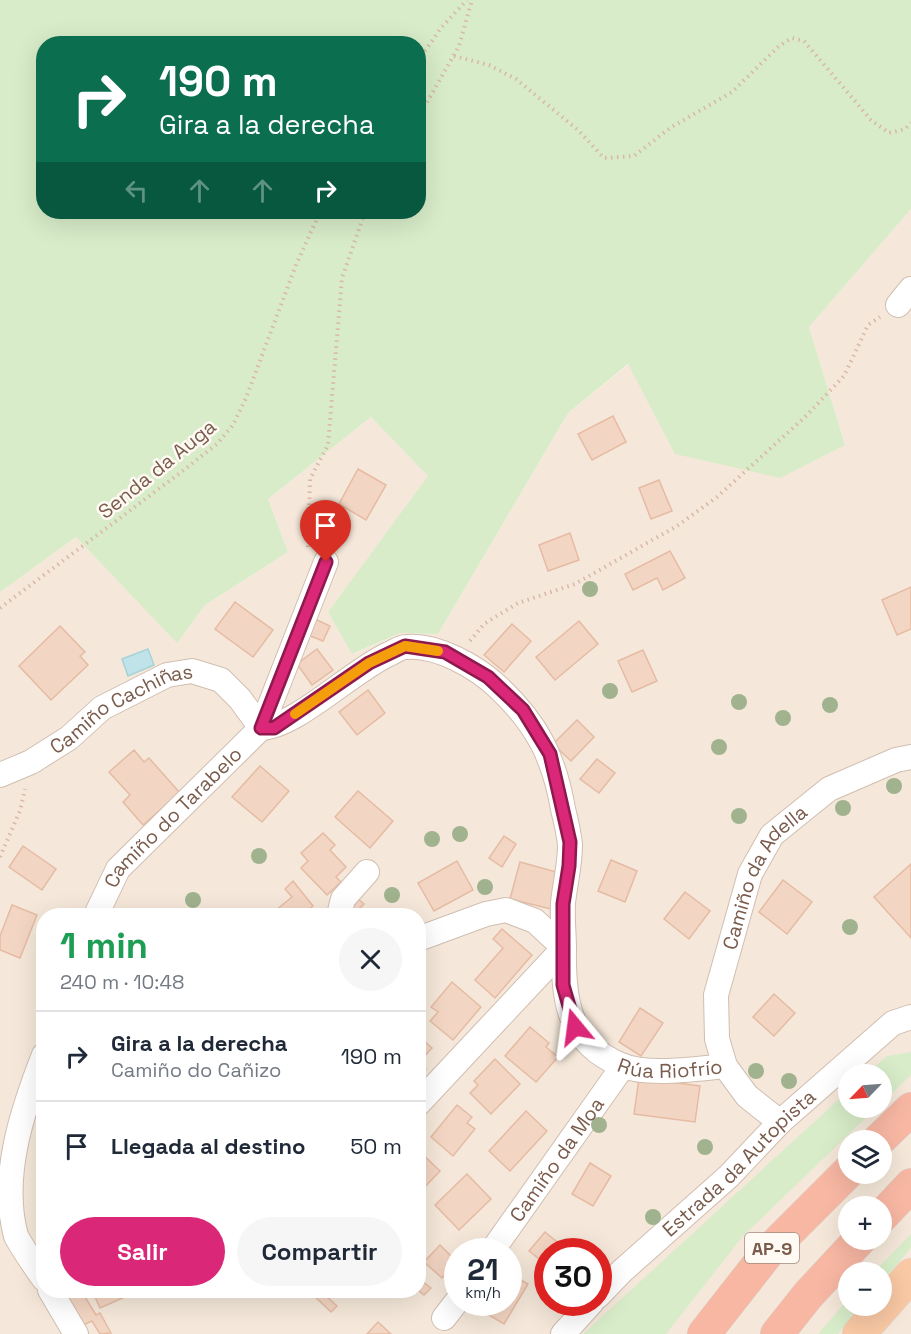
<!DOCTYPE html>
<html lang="es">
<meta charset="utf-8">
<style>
body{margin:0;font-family:"Space Grotesk",sans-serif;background:#f6f6f7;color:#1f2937;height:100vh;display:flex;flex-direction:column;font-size:22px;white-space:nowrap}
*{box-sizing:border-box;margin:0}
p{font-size:20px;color:#747a83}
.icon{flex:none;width:33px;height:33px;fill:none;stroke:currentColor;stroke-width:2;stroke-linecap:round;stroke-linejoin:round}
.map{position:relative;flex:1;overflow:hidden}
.side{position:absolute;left:36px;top:908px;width:390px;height:390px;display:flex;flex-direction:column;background:#fff;border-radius:24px;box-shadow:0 6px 24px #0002}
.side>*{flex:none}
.hud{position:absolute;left:36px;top:36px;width:390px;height:183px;border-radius:24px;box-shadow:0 6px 24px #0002;background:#0b6e4f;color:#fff;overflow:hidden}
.needle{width:39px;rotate:245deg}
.buttons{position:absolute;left:838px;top:1064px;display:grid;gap:12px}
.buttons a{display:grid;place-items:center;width:54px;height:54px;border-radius:50%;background:#fff;box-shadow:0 6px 24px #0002;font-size:30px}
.speed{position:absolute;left:444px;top:1238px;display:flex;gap:12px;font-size:30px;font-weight:700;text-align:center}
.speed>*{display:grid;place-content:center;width:78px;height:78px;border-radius:50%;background:#fff;box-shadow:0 6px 24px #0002;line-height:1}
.speed small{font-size:15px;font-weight:400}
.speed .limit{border:9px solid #d22;background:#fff;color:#111}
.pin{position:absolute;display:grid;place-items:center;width:51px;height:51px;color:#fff;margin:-62px -26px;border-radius:50% 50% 50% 0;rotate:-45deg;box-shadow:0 0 6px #0007}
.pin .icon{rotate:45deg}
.me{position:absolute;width:66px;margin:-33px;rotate:344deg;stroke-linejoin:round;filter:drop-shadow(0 0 4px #0008)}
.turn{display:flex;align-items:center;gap:21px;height:126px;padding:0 24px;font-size:27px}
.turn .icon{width:78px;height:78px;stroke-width:2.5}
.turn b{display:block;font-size:42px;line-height:51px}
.lanes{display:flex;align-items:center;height:57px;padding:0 24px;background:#0003;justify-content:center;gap:30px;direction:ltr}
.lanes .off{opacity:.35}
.round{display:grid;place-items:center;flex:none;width:63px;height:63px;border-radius:32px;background:#f6f6f7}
.headline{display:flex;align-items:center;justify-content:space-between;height:102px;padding:0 24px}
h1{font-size:36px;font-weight:800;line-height:45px;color:#1e9e55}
.action{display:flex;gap:12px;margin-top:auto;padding:12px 24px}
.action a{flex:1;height:69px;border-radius:36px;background:#db2777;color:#fff;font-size:24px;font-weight:800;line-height:69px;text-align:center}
.action a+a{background:#f6f6f7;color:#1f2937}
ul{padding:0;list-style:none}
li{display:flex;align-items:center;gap:18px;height:90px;padding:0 24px;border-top:2px solid #e0e1e3}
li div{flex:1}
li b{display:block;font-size:22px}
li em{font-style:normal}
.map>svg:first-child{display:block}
</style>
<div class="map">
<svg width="911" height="1334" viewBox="0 0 911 1334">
<rect width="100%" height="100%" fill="#fdf6ec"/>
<path fill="#f5e8da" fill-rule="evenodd" d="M911 209V1334H0V592L76 537 177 642 205 605 288 552 268 499 371 417 429 476 328 612 353 654 400 633 438 634 568 413 629 364 845 445 809 327ZM44 915H418V1290H44ZM849 1074H882V1107H849ZM849 1140H882V1173H849ZM849 1206H882V1239H849ZM458 1251H508V1302H458ZM548 1251H598V1302H548ZM849 1272H882V1305H849Z"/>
<g fill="#d8ecc9" fill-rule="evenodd">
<path d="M0 0H911V209L809 327 845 445 780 478 675 454 628 364 568 413 438 634 400 633 352 654 328 612 428 476 371 417 268 499 288 552 205 605 177 643 76 537 0 592ZM44 44H418V212H44Z"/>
<polygon points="911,1052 911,1075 882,1103 882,1074 867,1074 887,1056"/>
<polygon points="849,1090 849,1107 877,1107 743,1236 666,1334 583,1334"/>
<polygon points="911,1234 911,1248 882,1282 882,1272 874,1272"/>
<polygon points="849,1298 849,1305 862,1305 838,1334 818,1334"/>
</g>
<polygon fill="#bfe3e8" stroke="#a5d3da" stroke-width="1.5" points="148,649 154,665 128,676 122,659"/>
<g fill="#f3d5c3" stroke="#e6bba3" stroke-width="1.5">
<polygon points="613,416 626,442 592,460 578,434"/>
<polygon points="358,469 386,485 366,520 339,504"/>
<polygon points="659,480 672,511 651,519 639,488"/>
<polygon points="570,533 579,560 548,571 539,545"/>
<polygon points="670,551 685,578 663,590 657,578 633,590 625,574"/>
<polygon points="911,587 911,629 897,635 882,600"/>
<polygon points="235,602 273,630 253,657 215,629"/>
<polygon points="315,619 330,626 323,641 308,635"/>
<polygon points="579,621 598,644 555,680 536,657"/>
<polygon points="512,624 531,641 504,672 484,655"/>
<polygon points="60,626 85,652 80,656 88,665 51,700 19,666"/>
<polygon points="317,649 333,670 312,685 297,664"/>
<polygon points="643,650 657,681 632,692 618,661"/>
<polygon points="368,690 385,713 357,735 339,712"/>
<polygon points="577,720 594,737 571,761 553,744"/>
<polygon points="134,750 144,762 149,758 180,793 143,825 123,802 130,795 109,772"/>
<polygon points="597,759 615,773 599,793 580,779"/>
<polygon points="260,766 289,791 262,822 232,797"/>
<polygon points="358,791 393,821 370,848 335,817"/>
<polygon points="323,833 335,845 330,850 346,867 336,877 341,882 327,895 301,868 308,861 301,853"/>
<polygon points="504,836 516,844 502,867 489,858"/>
<polygon points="23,846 56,869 42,890 9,867"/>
<polygon points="611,860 637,871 625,902 598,891"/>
<polygon points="457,861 473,890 434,911 418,883"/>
<polygon points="520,862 560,873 551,909 510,899"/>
<polygon points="911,864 911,938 874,897"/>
<polygon points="783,880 812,902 787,934 759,912"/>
<polygon points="293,881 313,906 305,913 307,915 270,915 292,897 285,889"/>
<polygon points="685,892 710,911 689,939 664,919"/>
<polygon points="358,899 364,904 356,912 350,906"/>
<polygon points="12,905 37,915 20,958 0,950 0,936"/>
<polygon points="502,929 532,955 495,998 475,980 503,948 493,939"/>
<polygon points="452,982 481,1007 453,1040 430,1021 438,1012 431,1007"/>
<polygon points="774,994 795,1013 774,1036 753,1017"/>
<polygon points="640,1008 663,1023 641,1056 619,1042"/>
<polygon points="530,1027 549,1043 546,1047 558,1057 536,1082 505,1056"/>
<polygon points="418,1035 432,1048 419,1062 426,1069 418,1078"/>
<polygon points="495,1059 520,1084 491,1114 470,1093 478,1085 474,1081"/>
<polygon points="639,1078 700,1086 695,1122 634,1114"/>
<polygon points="457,1105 472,1117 467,1123 475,1129 453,1156 431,1137"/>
<polygon points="526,1111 547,1131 510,1171 489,1151"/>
<polygon points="418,1150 440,1171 418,1194"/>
<polygon points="590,1163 611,1176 593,1206 572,1194"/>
<polygon points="467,1174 491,1199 459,1230 435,1205"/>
<polygon points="545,1232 568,1251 548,1251 548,1266 529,1251"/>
<polygon points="440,1245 457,1262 442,1278 424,1262"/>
<polygon points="508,1273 528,1284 504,1324 484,1312 490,1302 508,1302"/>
<polygon points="423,1282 431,1288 424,1295 418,1290"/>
<polygon points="61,1290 82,1292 96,1315 100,1313 111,1333 100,1334 92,1321 81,1326"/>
<polygon points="92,1290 121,1290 125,1297 100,1308"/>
<polygon points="308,1290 329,1290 325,1295 337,1306 331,1312"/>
<polygon points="378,1322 391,1334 367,1334"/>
</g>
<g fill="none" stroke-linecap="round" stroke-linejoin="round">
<g stroke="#d1beb0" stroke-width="26">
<g id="minor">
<polyline points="898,305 911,289"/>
<path id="s1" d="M261 728C296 727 353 670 389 654 394 652 400 647 406 647 437 644 477 667 499 688 537 724 554 757 563 809 566 821 569 833 570 845 570 865 565 884 563 903 562 918 564 934 564 949 563 1000 568 1043 621 1065 646 1076 697 1069 725 1066L747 1096 780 1122"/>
<path id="s2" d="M0 775 31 762 69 738 102 708 167 675 192 671 221 680 240 699 261 728"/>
<path id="s3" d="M96 915 118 869 261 728 326 562"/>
<polyline points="339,915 343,899 367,872"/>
<polyline points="418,939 486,914 506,910 535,921 564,948 418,1104"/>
<path d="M44 1055C22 1111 0 1177 16 1236 24 1251 34 1265 44 1279"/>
<path id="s4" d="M725 1066 717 1039 716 995 750 874 772 835 829 789 896 760 911 757"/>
<path id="s5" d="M492 1251 623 1066"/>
<polyline points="50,1290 76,1334"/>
<path id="s6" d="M598 1296 622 1271 729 1176 780 1122 893 1023 911 1017"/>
<polyline points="444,1318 458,1300"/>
<polyline points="563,1334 592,1302"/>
</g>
</g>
<g stroke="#dad1cd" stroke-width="34">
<polyline id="trunk" points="859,1334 911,1275"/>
</g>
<g stroke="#dad1cd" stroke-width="34">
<g id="motorway">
<polyline points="879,1140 911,1109"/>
<polyline points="882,1216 911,1185"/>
<polyline points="704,1334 769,1251 849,1171"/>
<polyline points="777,1334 808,1295 860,1239"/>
</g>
</g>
<g stroke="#d9b8a5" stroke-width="4" stroke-dasharray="1.5 4.5" stroke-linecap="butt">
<polyline points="454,56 489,65 516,79 578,130 604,158 634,156 670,128 732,92 779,46 792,38 804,41 871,120 889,133 905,129 911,123"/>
<polyline points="418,61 441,28 467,0"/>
<polyline points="418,118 459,46 472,0"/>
<polyline points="308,547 310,479 328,445 342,278 365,212"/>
<polyline points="0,608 180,473 217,444 233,425 246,398 296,265 320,212"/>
<polyline points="470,641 484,624 518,603 575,584 677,526 717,497 805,417 844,376 868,325 880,317"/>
<polyline points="0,857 20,811 25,789"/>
</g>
<use href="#minor" stroke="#fff" stroke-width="24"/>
<use href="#trunk" stroke="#f9c8a4" stroke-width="33"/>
<use href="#motorway" stroke="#f7b7a3" stroke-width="33"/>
</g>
<g fill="#a0b28e">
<circle cx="590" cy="589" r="8"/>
<circle cx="610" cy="691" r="8"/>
<circle cx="739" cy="702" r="8"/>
<circle cx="830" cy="705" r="8"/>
<circle cx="783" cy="718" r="8"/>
<circle cx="719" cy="747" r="8"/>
<circle cx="894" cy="786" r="8"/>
<circle cx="843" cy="808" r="8"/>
<circle cx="739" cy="816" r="8"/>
<circle cx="460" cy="834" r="8"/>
<circle cx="432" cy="839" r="8"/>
<circle cx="259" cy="856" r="8"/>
<circle cx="485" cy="887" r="8"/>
<circle cx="392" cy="895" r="8"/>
<circle cx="193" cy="900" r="8"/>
<circle cx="850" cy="927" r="8"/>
<circle cx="756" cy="1071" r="8"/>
<circle cx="789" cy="1081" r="8"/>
<circle cx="599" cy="1125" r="8"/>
<circle cx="705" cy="1147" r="8"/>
<circle cx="653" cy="1217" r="8"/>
</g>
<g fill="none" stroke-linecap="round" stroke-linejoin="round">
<g stroke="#8e194d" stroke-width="15">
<polyline id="route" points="326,562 261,728 274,728 369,663 405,646 445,652 488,677 523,710 550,754 570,842 569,866 563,904 563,985 575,1027"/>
</g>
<use href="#route" stroke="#db2777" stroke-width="10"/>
<polyline stroke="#f59e0b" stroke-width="10" points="295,714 369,663 405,646 438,651"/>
</g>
<g text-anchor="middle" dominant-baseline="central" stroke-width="5" stroke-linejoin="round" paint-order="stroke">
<rect fill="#fffaf3" stroke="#a28b7f" stroke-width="1.5" x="745" y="1233" width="54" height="30" rx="4.5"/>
<g font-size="18" font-weight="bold" fill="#7a5c4d">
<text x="772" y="1248">AP-9</text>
</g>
<g font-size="20" fill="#7a5c4d" stroke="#fffaf3">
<text transform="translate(157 469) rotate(-39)">Senda da Auga</text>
<text stroke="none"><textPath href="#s2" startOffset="140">Camiño Cachiñas</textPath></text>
<text stroke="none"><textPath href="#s3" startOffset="126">Camiño do Tarabelo</textPath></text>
<text stroke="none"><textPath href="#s4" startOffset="202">Camiño da Adella</textPath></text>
<text stroke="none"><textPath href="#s1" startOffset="742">Rúa Riofrío</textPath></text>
<text stroke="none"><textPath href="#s5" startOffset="112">Camiño da Moa</textPath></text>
<text stroke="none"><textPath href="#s6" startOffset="194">Estrada da Autopista</textPath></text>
</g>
</g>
</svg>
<div class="buttons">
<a><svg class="needle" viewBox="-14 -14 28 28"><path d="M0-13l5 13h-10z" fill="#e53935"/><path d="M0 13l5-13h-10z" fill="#747a83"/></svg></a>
<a><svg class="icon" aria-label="layers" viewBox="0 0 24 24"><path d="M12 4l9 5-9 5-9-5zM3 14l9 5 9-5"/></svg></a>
<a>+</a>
<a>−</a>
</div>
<div class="speed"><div>21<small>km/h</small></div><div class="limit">30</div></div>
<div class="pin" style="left:326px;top:562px;background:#d93025"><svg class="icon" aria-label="arrive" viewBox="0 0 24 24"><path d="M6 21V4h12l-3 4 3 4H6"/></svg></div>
<svg class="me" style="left:575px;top:1027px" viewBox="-20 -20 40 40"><path d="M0-17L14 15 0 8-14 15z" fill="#db2777" stroke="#fff" stroke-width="4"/></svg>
<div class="hud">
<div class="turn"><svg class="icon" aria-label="right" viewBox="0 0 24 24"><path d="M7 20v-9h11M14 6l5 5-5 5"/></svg><div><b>190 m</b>Gira a la derecha</div></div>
<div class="lanes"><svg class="icon off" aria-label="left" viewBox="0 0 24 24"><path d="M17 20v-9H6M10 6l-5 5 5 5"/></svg><svg class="icon off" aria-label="ahead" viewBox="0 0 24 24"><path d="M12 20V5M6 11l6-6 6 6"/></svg><svg class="icon off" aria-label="ahead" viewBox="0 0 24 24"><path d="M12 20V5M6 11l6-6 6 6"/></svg><svg class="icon" aria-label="right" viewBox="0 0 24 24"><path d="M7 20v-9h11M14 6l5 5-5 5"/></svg></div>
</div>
<section class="side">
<div class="headline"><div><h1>1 min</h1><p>240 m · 10:48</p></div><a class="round"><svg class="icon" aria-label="close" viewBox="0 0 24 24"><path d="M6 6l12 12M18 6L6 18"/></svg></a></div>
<ul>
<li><svg class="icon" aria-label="right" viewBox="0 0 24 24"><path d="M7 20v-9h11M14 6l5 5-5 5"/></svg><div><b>Gira a la derecha</b><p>Camiño do Cañizo</p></div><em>190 m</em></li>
<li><svg class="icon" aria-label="arrive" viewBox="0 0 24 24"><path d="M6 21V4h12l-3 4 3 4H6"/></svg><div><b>Llegada al destino</b></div><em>50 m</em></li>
</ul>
<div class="action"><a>Salir</a><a>Compartir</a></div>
</section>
</div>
